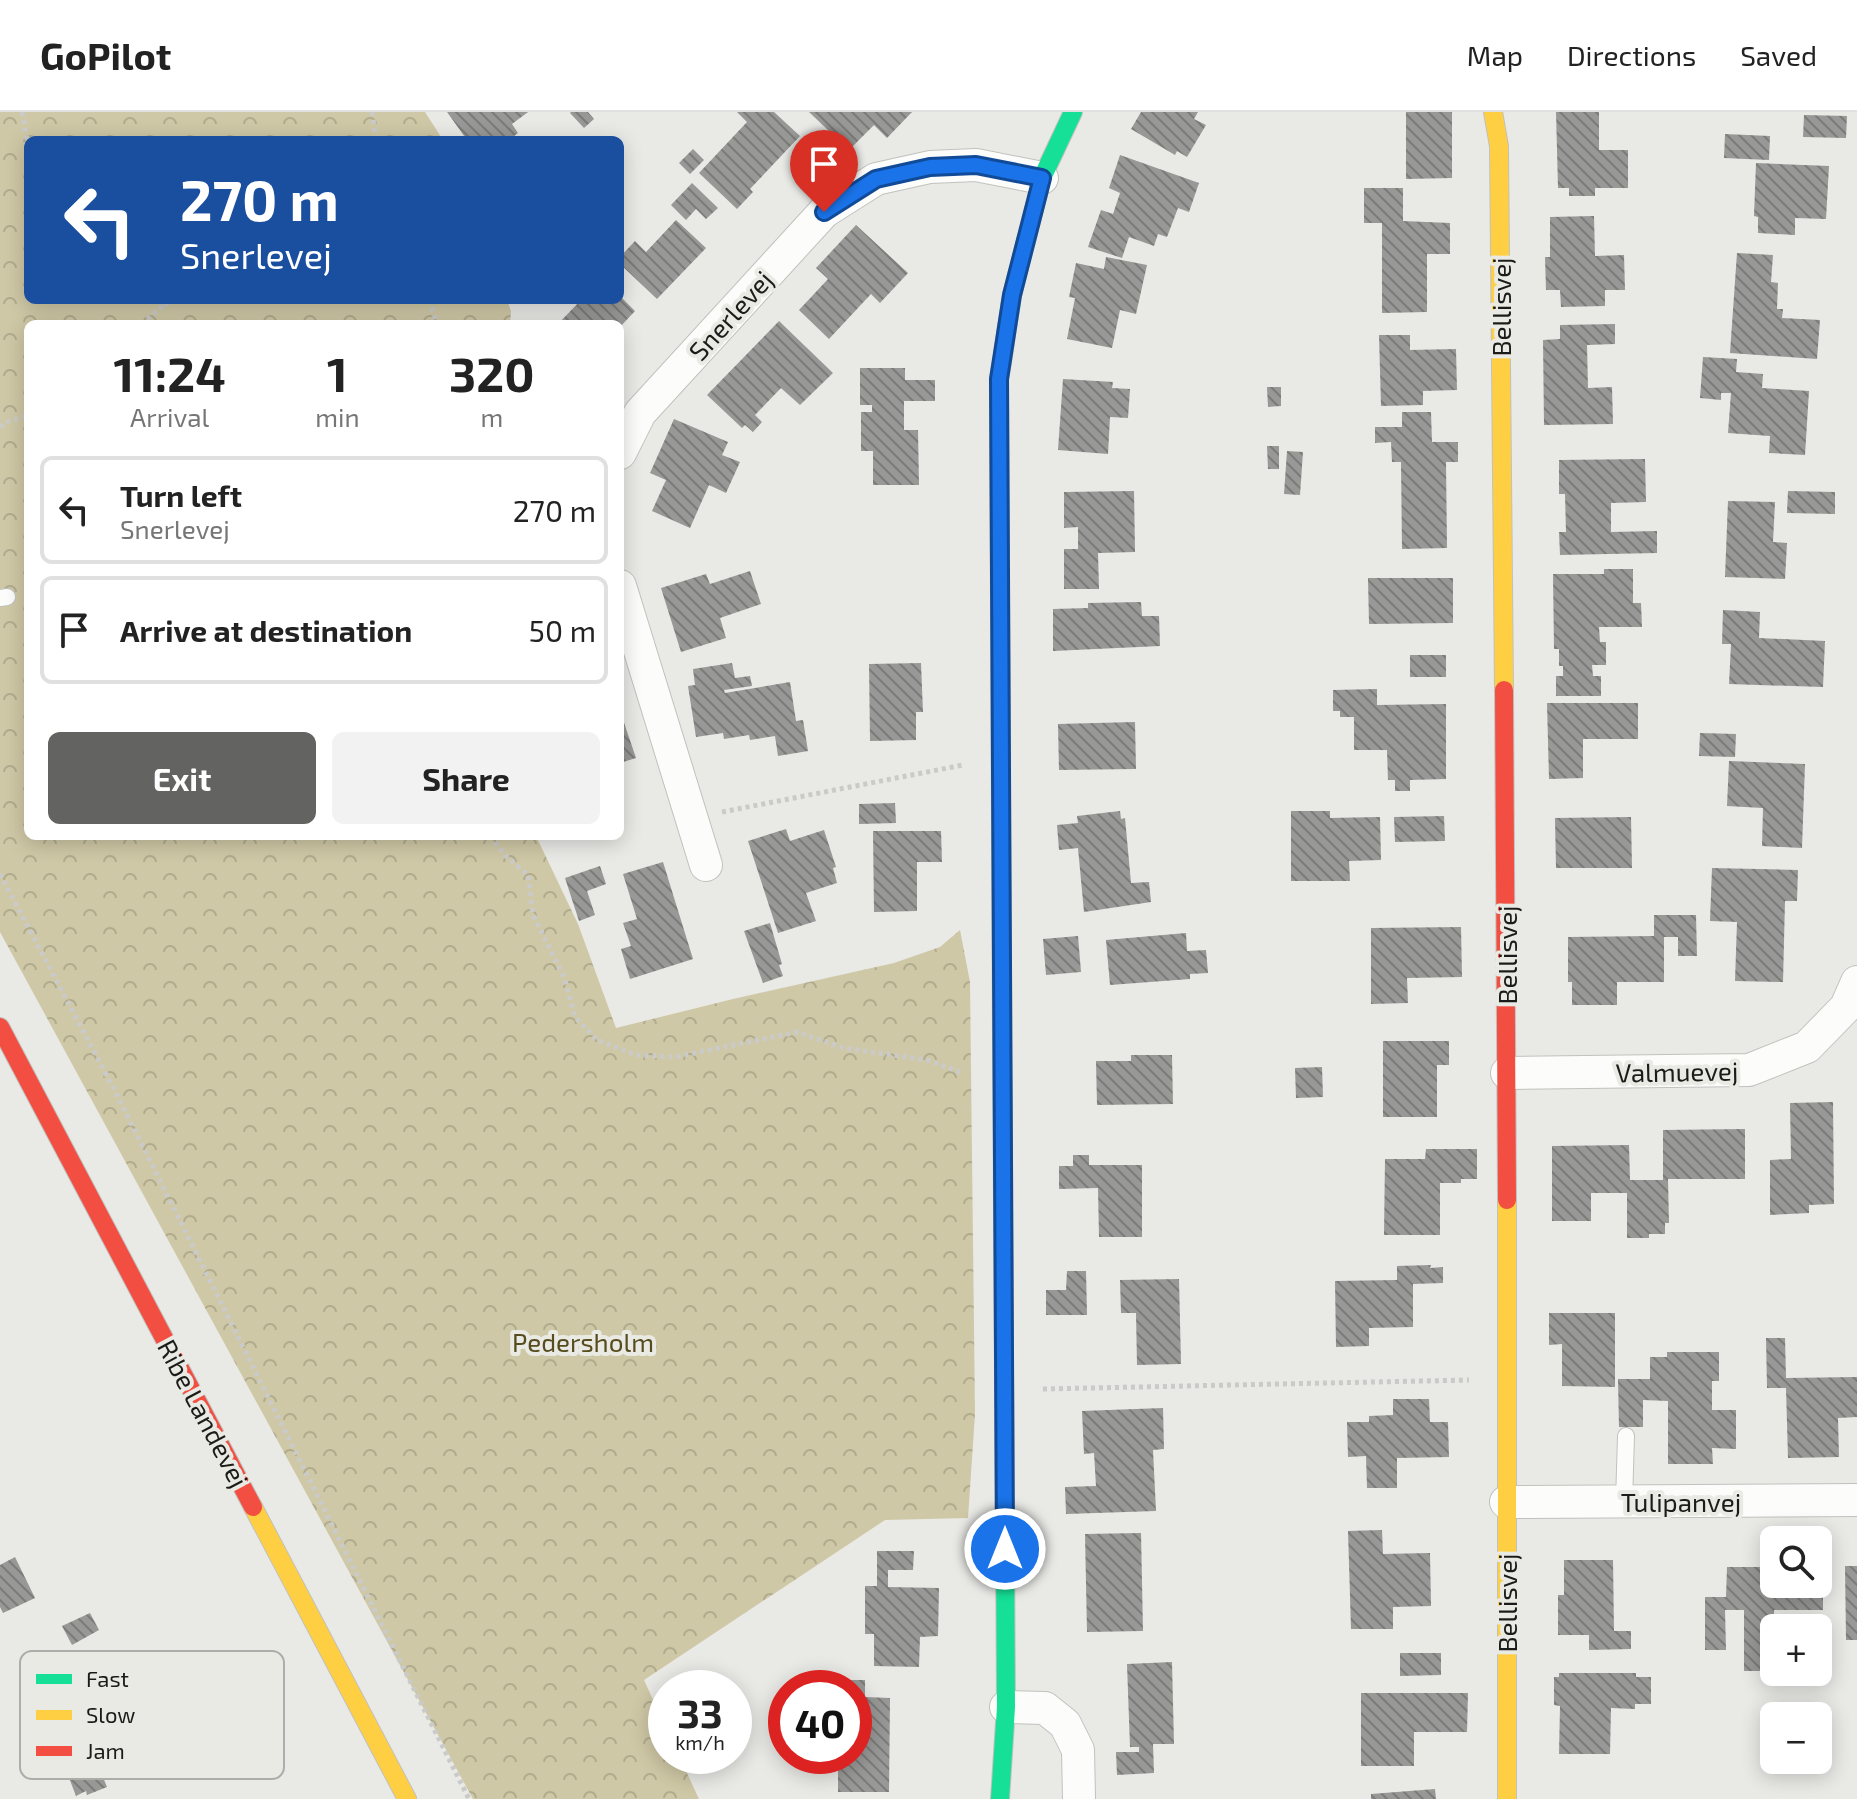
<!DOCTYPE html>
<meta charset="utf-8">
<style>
body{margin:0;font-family:"Exo 2",sans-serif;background:#f2f2f2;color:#222;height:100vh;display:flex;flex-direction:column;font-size:30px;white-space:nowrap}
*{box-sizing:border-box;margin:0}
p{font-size:26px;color:#767676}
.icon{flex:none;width:44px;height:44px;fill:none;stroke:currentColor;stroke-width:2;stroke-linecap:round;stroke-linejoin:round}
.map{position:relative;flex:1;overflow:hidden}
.panel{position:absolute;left:24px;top:208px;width:600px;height:520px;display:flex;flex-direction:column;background:#fff;border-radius:12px;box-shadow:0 4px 20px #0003}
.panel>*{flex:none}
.guide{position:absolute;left:24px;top:24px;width:600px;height:168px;border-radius:12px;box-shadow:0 4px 20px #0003;background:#1a4fa0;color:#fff;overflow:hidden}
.tools{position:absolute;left:1760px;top:1414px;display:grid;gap:16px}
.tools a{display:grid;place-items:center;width:72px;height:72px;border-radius:12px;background:#fff;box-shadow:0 4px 20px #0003;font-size:40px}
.speed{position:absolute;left:648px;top:1558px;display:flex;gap:16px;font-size:40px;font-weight:700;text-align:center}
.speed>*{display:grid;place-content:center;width:104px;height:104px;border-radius:50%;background:#fff;box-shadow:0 4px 20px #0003;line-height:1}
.speed small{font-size:20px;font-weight:400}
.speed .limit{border:12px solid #d22;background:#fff;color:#111}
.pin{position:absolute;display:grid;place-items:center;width:68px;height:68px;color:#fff;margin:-82px -34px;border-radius:50% 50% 50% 0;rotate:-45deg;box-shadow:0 0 8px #0007}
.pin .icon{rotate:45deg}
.me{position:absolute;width:88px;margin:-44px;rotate:0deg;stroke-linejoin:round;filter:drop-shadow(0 0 6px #0008)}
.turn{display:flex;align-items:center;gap:28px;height:168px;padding:0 24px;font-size:36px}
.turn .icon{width:104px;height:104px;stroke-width:2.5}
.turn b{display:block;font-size:56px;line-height:68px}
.eta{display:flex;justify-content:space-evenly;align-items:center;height:136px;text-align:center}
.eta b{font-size:48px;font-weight:700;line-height:56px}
.cta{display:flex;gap:16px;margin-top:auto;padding:16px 24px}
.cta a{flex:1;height:92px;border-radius:12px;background:#636361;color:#fff;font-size:32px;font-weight:700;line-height:92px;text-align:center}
.cta a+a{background:#f2f2f2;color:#222}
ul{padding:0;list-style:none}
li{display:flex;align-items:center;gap:24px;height:108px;margin:0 16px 12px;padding:0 8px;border:4px solid #e0e0e0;border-radius:12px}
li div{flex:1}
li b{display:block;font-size:30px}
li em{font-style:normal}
header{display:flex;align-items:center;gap:48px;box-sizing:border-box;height:112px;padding:0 40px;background:#fff;border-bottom:2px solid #e0e0e0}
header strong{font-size:38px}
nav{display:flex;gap:44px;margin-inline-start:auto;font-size:28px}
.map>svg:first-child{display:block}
</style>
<header>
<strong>GoPilot</strong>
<nav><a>Map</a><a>Directions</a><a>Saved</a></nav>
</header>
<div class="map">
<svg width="1857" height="1687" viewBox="0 0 1857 1687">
<defs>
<pattern id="forest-crowns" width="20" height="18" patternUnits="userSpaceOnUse" patternTransform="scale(2)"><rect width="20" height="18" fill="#cfc8a6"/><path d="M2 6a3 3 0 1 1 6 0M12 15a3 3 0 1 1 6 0" fill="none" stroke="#b1ab8e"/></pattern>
<pattern id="building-back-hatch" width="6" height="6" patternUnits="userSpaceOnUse" patternTransform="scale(2)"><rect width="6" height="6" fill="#989897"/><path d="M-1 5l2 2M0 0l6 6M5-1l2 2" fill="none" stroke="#7b7b7a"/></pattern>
</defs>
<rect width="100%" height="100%" fill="#e9e9e6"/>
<polygon fill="url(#forest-crowns)" points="0,0 425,0 443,28 28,28 28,188 507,188 511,199 510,212 28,212 28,724 536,724 578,812 616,916 733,887 894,851 940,835 960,818 970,870 975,1302 968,1406 885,1408 644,1568 666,1616 666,1644 679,1644 699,1687 473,1687 0,820"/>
<g fill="url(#building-back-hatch)">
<polygon points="447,0 528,0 512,12 518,21 509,28 467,28"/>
<polygon points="571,0 588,0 594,7 584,16 570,1"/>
<polygon points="737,0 774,0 800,24 750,77 753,80 737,97 699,61 747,10"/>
<polygon points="809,0 912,0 887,26 874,13 849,38"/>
<polygon points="1141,0 1198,0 1194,7 1206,13 1187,45 1177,39 1175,43 1131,17"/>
<polygon points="1406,0 1452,0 1452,66 1406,67"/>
<polygon points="1556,0 1599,0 1599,38 1628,38 1628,76 1595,76 1595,84 1569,84 1569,76 1558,76"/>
<polygon points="1804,3 1847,4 1846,26 1803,25"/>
<polygon points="1725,22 1770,24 1769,48 1724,46"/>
<polygon points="693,37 704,48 690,62 679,51"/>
<polygon points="1120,43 1199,71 1189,100 1178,96 1167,125 1158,122 1154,134 1129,125 1122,146 1088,135 1101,98 1113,102 1120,81 1109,76"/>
<polygon points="1756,51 1829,54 1826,107 1795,106 1795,123 1758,121 1758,105 1754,104"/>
<polygon points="692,71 718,96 706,107 696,97 686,108 671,93"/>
<polygon points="1364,76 1403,76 1403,109 1450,111 1450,142 1427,142 1427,200 1382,201 1382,111 1364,111"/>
<polygon points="1594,104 1595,144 1624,143 1625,178 1605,178 1605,194 1561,195 1560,178 1546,178 1545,145 1550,145 1550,105"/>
<polygon points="676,108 706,136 657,187 620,152 620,145 635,129 646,140"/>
<polygon points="856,113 908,161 880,191 871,182 829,227 799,198 828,167 816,156"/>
<polygon points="1737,141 1773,143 1771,170 1778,171 1777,197 1783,197 1782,206 1820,208 1817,247 1730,241"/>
<polygon points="1106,145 1147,153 1136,202 1120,198 1112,236 1067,227 1075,186 1069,185 1076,151 1104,157"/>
<polygon points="620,184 635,199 620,215 620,212 558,212 581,188 620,188"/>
<polygon points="779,209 833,261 800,293 781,276 755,303 762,310 753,320 745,313 742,316 707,283"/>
<polygon points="1615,212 1615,232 1587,233 1588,276 1612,275 1613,312 1544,313 1543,228 1560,227 1560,213"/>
<polygon points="1379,223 1410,223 1410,238 1456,237 1457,278 1423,279 1423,293 1381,294"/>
<polygon points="1703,245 1737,247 1736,260 1763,262 1762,276 1809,279 1805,343 1769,341 1770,324 1728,321 1731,281 1721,281 1721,288 1700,286"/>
<polygon points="860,256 905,256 905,268 935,268 935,289 904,289 904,318 918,318 919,373 873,373 873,339 861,339 861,300 872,300 872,293 860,293"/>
<polygon points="1063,267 1113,270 1112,276 1130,277 1128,306 1110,305 1108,342 1058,338"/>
<polygon points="1267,275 1281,275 1281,294 1268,295"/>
<polygon points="1402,300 1431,300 1432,330 1458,330 1458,350 1446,350 1447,436 1402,437 1401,350 1392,350 1391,330 1375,331 1375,315 1402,315"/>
<polygon points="674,307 728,330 722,343 740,350 726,381 709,373 690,416 652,399 666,368 650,361"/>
<polygon points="1267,334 1279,334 1279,357 1268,357"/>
<polygon points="1287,339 1303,340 1300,383 1284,382"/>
<polygon points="1645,347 1646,390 1611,391 1611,420 1657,419 1657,441 1560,443 1559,420 1566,420 1565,382 1559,382 1559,348"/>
<polygon points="1134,379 1135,440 1098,441 1099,477 1064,477 1064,437 1078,437 1078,415 1064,416 1064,380"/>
<polygon points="1788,379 1835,380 1835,402 1787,401"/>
<polygon points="1728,389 1775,390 1773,430 1787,431 1785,467 1725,465"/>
<polygon points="1604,457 1633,457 1633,491 1641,491 1642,515 1599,515 1600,530 1606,530 1606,553 1592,553 1593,564 1601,564 1601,584 1556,584 1556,564 1563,564 1563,554 1559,554 1559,537 1554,537 1553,462 1604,462"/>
<polygon points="750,459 761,492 720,506 726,526 681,540 661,476 706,462 710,472"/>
<polygon points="1368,466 1453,466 1453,511 1369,512"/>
<polygon points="1141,490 1142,504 1159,504 1160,534 1053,539 1053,497 1088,496 1088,491"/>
<polygon points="1723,498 1760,500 1759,526 1825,529 1823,575 1729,572 1731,532 1722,532"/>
<rect x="1410" y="543" width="36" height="22"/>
<polygon points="732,551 735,566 750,564 752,574 724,578 725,581 790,570 796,609 803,608 808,639 778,644 775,624 750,628 749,623 724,627 723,621 696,625 688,574 695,573 693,557"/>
<polygon points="921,551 923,600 916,600 916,628 870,629 869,552"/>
<polygon points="1377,577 1377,593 1446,592 1446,667 1410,668 1410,679 1395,679 1395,668 1388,668 1387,638 1354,638 1354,605 1340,605 1340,599 1333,599 1333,578"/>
<polygon points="1547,591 1638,591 1638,627 1583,627 1583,666 1549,667"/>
<polygon points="620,599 636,646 620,651"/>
<polygon points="1135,610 1136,657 1059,658 1058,612"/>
<polygon points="1700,621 1736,622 1735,645 1699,644"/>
<polygon points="1729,649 1805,652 1802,736 1762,734 1763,696 1727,694"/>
<polygon points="895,691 896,711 859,712 859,692"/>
<polygon points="1120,699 1121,707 1125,706 1131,771 1149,770 1151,790 1084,800 1078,736 1059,738 1057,713 1078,711 1077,704"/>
<polygon points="1291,699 1330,699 1330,706 1380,705 1381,748 1349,749 1350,769 1291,769"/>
<polygon points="1444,704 1445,729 1395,730 1394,705"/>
<polygon points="1631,705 1632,756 1556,756 1555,706"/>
<polygon points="786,717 790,729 824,718 836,755 833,756 837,771 806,781 816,809 778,821 748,729"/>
<polygon points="873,719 941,719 942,750 917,750 917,799 874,800"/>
<polygon points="663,750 693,847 630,867 621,837 631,834 623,811 637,807 623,762"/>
<polygon points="600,754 606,772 587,779 595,803 579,809 565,766"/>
<polygon points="1712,756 1798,758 1797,789 1785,789 1783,870 1735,869 1737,810 1710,809"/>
<polygon points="1654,803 1696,803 1697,844 1678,844 1678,825 1664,825 1664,870 1617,870 1617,893 1572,893 1572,870 1568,870 1568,825 1654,824"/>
<polygon points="770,811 782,852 779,853 783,864 763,871 744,819"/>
<polygon points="1461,815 1462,865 1407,866 1408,891 1371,892 1371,816"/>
<polygon points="1186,821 1187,839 1206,838 1208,861 1190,862 1190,867 1110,873 1106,828"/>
<polygon points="1078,824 1081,860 1046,863 1043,827"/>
<polygon points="1383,929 1449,929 1449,953 1437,953 1437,1005 1383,1005"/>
<polygon points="1131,943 1172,943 1173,992 1097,993 1096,949 1131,949"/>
<polygon points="1322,955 1323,985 1296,986 1295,956"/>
<polygon points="1833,990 1834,1092 1809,1093 1809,1101 1770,1103 1770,1048 1791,1047 1790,991"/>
<polygon points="1745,1017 1745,1067 1668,1067 1669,1111 1665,1111 1665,1122 1649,1122 1649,1126 1627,1126 1627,1081 1591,1081 1591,1109 1552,1109 1552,1034 1629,1033 1630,1068 1663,1068 1663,1018"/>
<polygon points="1426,1037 1477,1037 1477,1067 1461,1067 1461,1071 1440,1071 1440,1123 1384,1123 1385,1047 1425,1047"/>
<polygon points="1073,1043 1089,1043 1089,1053 1142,1053 1142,1125 1099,1125 1098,1076 1059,1077 1059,1054 1073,1054"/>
<polygon points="1431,1153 1430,1156 1443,1155 1443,1171 1413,1172 1413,1215 1369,1216 1369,1234 1336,1235 1335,1169 1397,1168 1397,1154"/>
<polygon points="1067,1159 1086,1159 1087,1203 1046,1203 1046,1178 1066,1178"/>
<polygon points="1179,1167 1181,1252 1137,1253 1136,1201 1121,1201 1120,1168"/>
<polygon points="1549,1201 1615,1201 1615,1275 1562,1274 1562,1232 1549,1233"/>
<polygon points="1766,1226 1785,1226 1786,1266 1857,1265 1857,1305 1838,1306 1839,1345 1788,1346 1786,1276 1767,1276"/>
<polygon points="1667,1240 1719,1240 1719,1269 1712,1269 1712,1298 1736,1298 1736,1337 1712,1336 1713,1352 1668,1352 1668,1289 1643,1288 1643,1315 1619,1315 1618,1267 1650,1267 1650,1245 1667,1245"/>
<polygon points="1393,1287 1429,1287 1430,1310 1448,1310 1449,1345 1397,1346 1397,1376 1367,1376 1366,1344 1348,1345 1347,1310 1369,1310 1369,1304 1393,1303"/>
<polygon points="1163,1296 1164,1337 1153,1338 1156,1399 1066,1402 1065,1375 1096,1374 1094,1341 1084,1342 1082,1299"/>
<polygon points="1382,1418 1383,1442 1430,1441 1431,1494 1393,1495 1393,1517 1351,1517 1348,1419"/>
<polygon points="1141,1421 1143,1519 1087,1520 1085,1422"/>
<polygon points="877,1439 914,1439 913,1458 888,1458 888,1475 939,1476 938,1524 920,1525 919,1555 874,1554 874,1522 865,1522 865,1474 877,1474"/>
<polygon points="15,1445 35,1486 3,1501 0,1495 0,1453"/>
<polygon points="1564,1448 1613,1448 1614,1519 1631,1519 1631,1537 1589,1538 1589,1523 1558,1523 1558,1483 1564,1483"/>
<polygon points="1845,1454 1857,1454 1857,1528 1846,1528"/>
<polygon points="1727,1455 1774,1455 1774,1472 1818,1472 1818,1455 1823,1455 1823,1498 1774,1498 1774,1559 1744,1559 1744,1498 1725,1498 1726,1538 1705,1538 1705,1485 1726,1485"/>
<polygon points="90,1501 99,1518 72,1533 62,1514"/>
<polygon points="1400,1541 1441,1541 1441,1563 1400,1564"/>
<polygon points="1172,1550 1174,1632 1153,1632 1154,1661 1117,1663 1116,1640 1139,1640 1139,1635 1130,1635 1127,1552"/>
<polygon points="1559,1561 1636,1561 1636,1565 1651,1565 1651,1592 1635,1592 1635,1597 1611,1596 1610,1642 1559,1642 1560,1594 1554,1593 1554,1565 1559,1565"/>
<polygon points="818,1568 865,1568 865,1585 890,1586 889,1680 838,1680 838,1644 854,1644 854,1576 818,1576"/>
<polygon points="1361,1581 1468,1581 1467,1620 1414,1620 1414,1654 1361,1654"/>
<polygon points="83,1644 91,1656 98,1653 107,1675 87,1683 86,1679 76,1684 66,1658 69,1657 67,1651"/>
<polygon points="1435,1677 1436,1687 1371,1687 1371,1682"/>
</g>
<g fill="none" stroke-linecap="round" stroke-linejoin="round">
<g stroke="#c1c1be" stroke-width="18">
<g id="lane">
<polyline points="0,486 7,485"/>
<polyline points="1624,1390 1626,1324"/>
</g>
</g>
<g stroke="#c1c1be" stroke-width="34">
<g id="street">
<polyline points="620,341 640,301 824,100 876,67 930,55 976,53 1042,66"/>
<polyline points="620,474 706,753"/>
<polyline points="1507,961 1749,958 1807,935 1846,895 1857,870"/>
<polyline points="1506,1390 1857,1388"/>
<polyline points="1006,1595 1045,1596 1065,1612 1078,1638 1079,1687"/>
</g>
</g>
<g stroke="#c1c1be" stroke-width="20">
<g id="fast">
<polyline points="1002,250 1012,183 1042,66 1073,0"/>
<polyline points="1000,1687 1006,1595 1002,927"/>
</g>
</g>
<g stroke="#c1c1be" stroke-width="20">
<g id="slow">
<polyline points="1493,0 1499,34 1504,578"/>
<polyline points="1002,250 999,267 1002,927"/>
<polyline points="1507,1088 1507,1687"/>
<polyline points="253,1395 407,1687"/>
</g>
</g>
<g stroke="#c1c1be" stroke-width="20">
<g id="jam">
<polyline points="1504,578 1507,1088"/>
<polyline points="0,915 253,1395"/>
</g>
</g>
<g stroke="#cacac9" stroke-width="5" stroke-dasharray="4 4" stroke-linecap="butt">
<polyline points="22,0 28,33"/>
<polyline points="372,0 376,28"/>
<polyline points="429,188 437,212"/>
<polyline points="164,193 174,188"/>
<polyline points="141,212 164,193 161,188"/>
<polyline points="0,315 9,309 28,304"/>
<polyline points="722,700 963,653"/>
<polyline points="490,724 506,744 528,763 533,803 564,865 575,905 597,928 636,943 675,945 798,920 843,936 927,948 963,961"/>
<polyline points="0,762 116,981 469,1687"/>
<polyline points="1043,1277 1469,1268"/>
</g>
<use href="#lane" stroke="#fcfcfb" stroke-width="16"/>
<use href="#street" stroke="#fcfcfb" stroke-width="32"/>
<use href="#fast" stroke="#16e098" stroke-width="18"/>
<use href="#slow" stroke="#ffcf43" stroke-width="18"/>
<use href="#jam" stroke="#f24e42" stroke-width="18"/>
</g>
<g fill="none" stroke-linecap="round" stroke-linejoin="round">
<g stroke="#114b97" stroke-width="20">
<polyline id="route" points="824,100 876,67 930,55 976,53 1042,66 1012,183 999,267 1005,1437"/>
</g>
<use href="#route" stroke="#1a73e8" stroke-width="14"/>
</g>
<g text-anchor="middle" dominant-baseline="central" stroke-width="8" stroke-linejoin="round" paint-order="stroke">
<g font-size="26" fill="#1b1b19" stroke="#eaeae5">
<text transform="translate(1500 195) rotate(-90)">Bellisvej</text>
<text transform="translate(730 203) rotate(-48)">Snerlevej</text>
<text transform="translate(1506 843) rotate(-90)">Bellisvej</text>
<text transform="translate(1677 959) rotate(-1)">Valmuevej</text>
<text transform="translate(204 1301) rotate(62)">Ribe Landevej</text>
<text x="1681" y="1389">Tulipanvej</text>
<text transform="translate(1506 1491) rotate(-90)">Bellisvej</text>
</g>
<g font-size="26" fill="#564c1e" stroke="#eaeae5">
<text x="583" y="1229">Pedersholm</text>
</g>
</g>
<rect x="20" y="1539" width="264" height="128" rx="12" fill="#eaeae5" stroke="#acaca8" stroke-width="2"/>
<rect x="36" y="1562" width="36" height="10" fill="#16e098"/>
<rect x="36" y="1598" width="36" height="10" fill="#ffcf43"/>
<rect x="36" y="1634" width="36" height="10" fill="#f24e42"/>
<g font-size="22" fill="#1b1b19">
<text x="86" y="1575">Fast</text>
<text x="86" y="1611">Slow</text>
<text x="86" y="1647">Jam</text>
</g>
</svg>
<div class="tools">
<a><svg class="icon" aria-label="search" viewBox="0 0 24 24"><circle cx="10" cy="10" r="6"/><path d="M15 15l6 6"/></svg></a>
<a>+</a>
<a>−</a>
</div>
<div class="speed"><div>33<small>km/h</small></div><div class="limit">40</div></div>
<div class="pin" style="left:824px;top:100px;background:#d93025"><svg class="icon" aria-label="arrive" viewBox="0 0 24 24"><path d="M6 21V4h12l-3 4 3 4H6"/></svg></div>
<svg class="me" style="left:1005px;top:1437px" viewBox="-20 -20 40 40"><circle r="17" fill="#1a73e8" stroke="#fff" stroke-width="3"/><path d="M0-11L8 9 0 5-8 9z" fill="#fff"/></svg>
<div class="guide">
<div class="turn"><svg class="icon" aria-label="left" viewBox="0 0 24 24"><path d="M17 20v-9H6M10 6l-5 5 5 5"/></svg><div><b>270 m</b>Snerlevej</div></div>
</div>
<section class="panel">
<div class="eta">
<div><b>11:24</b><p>Arrival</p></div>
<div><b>1</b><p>min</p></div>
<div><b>320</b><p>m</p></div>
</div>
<ul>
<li><svg class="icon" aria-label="left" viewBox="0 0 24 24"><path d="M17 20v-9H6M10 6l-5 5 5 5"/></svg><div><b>Turn left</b><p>Snerlevej</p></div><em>270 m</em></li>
<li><svg class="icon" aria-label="arrive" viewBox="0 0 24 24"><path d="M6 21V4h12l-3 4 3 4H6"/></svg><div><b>Arrive at destination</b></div><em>50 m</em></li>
</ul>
<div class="cta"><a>Exit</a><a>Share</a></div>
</section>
</div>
